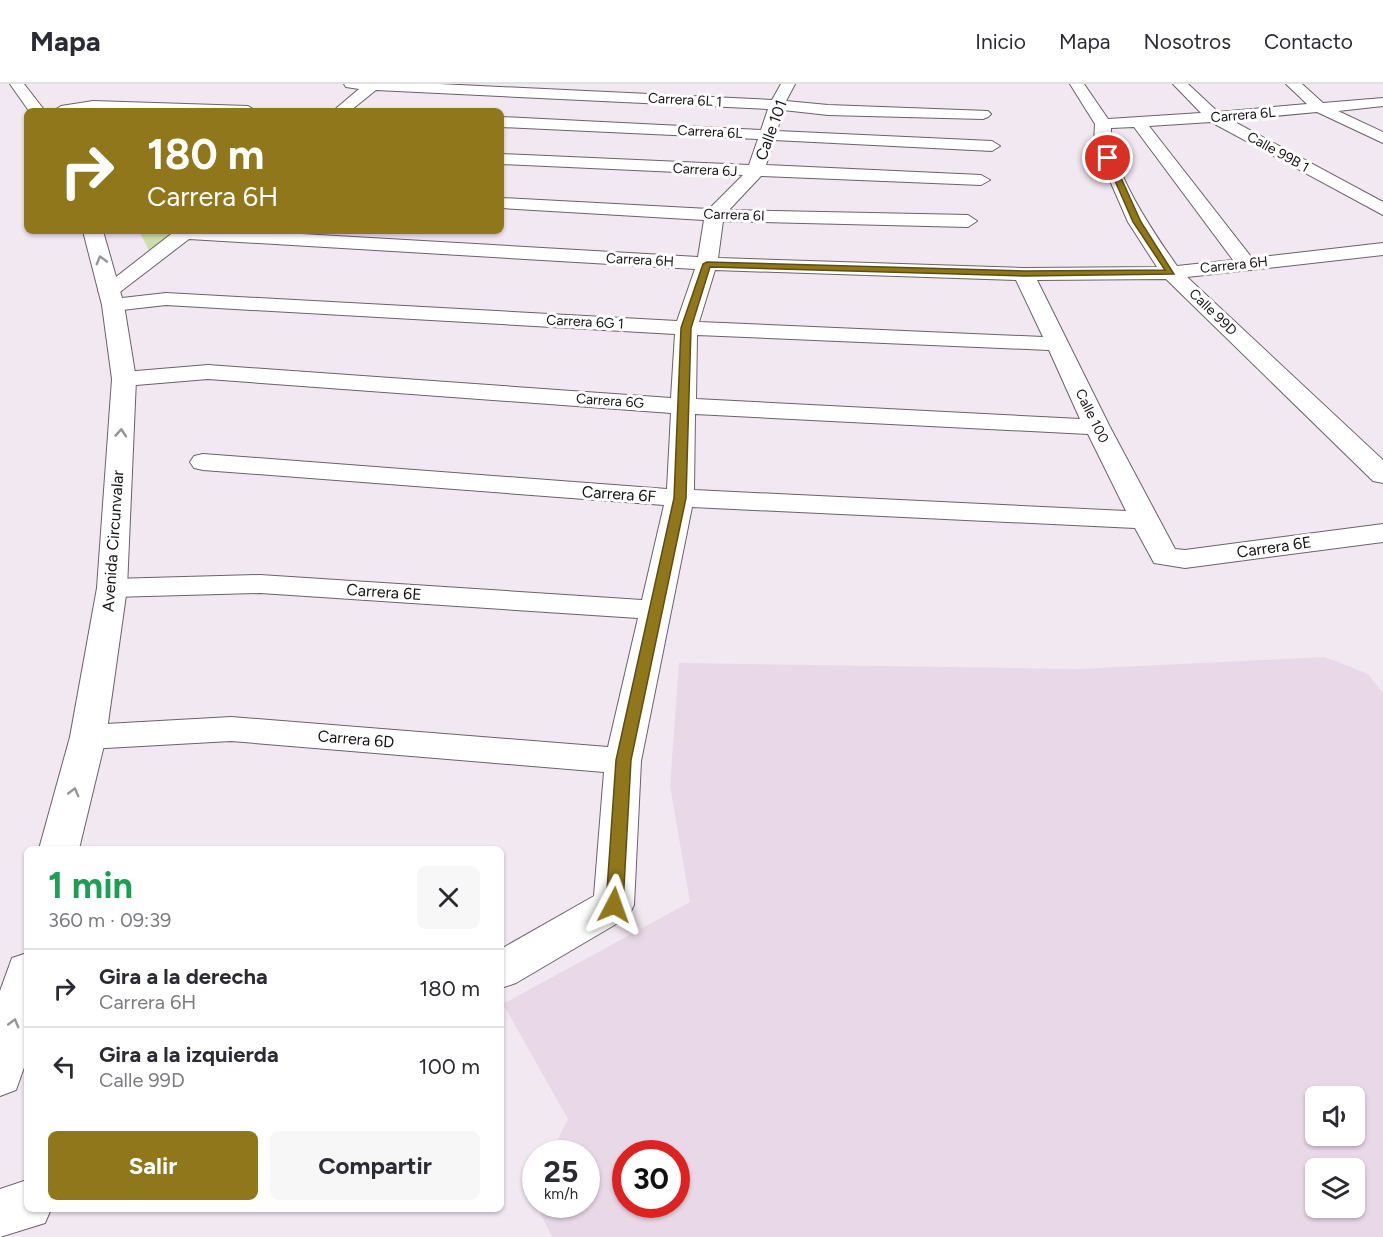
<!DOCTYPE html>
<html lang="es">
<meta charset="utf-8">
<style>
body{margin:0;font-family:Figtree,sans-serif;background:#f7f7f7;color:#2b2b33;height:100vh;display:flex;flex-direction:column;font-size:22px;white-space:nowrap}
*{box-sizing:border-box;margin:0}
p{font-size:20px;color:#7c7c81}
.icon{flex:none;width:33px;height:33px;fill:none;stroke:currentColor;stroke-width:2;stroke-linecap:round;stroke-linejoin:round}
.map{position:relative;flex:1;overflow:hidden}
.panel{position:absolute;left:24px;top:762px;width:480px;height:366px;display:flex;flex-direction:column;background:#fff;border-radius:9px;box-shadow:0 2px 4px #0004}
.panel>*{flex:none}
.banner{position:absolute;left:24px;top:24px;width:480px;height:126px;border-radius:9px;box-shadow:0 2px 4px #0004;background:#90771c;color:#fff;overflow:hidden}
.controls{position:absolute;left:1305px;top:1002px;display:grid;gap:12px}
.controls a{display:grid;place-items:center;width:60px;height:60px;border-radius:9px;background:#fff;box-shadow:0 2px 4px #0004;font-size:30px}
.speed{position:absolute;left:522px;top:1056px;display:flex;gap:12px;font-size:30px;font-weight:700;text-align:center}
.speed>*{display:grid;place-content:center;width:78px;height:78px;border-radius:50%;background:#fff;box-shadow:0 2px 4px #0004;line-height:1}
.speed small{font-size:15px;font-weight:400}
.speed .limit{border:9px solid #d22;background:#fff;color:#111}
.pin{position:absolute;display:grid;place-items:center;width:51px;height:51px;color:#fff;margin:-26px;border:3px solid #fff;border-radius:50%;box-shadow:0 2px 6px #0007}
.me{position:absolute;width:66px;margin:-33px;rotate:4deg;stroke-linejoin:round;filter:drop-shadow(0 0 4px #0008)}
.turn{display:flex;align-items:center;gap:21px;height:126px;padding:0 24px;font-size:27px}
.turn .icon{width:78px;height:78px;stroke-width:2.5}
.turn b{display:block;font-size:42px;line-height:51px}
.round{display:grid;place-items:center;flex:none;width:63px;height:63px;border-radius:9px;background:#f7f7f7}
.overview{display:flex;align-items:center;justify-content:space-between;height:102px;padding:0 24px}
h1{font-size:36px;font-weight:700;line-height:45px;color:#1e9e55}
.button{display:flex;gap:12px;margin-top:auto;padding:12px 24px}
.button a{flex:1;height:69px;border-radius:9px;background:#90771c;color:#fff;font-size:24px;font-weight:700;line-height:69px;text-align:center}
.button a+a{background:#f7f7f7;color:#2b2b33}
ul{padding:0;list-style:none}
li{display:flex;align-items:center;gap:18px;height:78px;padding:0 24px;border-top:2px solid #e1e1e2}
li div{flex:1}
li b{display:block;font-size:22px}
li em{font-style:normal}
header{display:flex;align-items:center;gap:36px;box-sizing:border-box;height:84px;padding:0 30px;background:#fff;border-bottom:2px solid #e1e1e2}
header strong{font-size:28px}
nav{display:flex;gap:33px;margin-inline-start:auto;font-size:21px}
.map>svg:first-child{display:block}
</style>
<header>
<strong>Mapa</strong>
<nav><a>Inicio</a><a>Mapa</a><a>Nosotros</a><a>Contacto</a></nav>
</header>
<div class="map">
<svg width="1383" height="1153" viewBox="0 0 1383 1153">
<rect width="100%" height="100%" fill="#f2e8f2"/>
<path fill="#e9d9e8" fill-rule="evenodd" d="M1325 573 1368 590 1383 609V1153H552L536 1120H586V1070L551 1069 568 1035 503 920 690 818 670 702 679 579 1079 585ZM1316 1012H1354V1052H1316ZM626 1070H676V1120H626ZM1316 1084H1354V1124H1316Z"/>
<polygon fill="#ceddad" points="139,147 176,147 151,170"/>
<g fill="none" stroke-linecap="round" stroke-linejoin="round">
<g stroke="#6b616a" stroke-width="2">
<g id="minor">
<path d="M344 0H439L772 16 781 0H795L786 17 828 21 988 27 991 30 988 33 983 35 828 31 783 26 777 47 992 57 1000 62 992 67 774 56 766 81 981 91 990 96 981 101 761 92 729 126 968 131 977 137 968 143 723 137 718 174 1024 184 1157 183 1128 138 1094 60 1095 40 1070 0H1084L1108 35 1201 29 1173 0H1188L1218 28 1307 20 1286 0H1302L1323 19 1383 14V22L1338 27 1383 48V59L1317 28 1231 36 1383 118V131L1211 38 1149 42 1252 174 1383 159V171L1187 193 1383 376V399L1373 397 1166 195 1037 196 1110 343 1175 465 1185 466 1383 440V458L1185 484 1154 479 1135 444 692 423 641 677 634 821 628 833 516 899 501 904V865L594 812 604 688 231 657 88 665 75 662 70 653 75 644 88 641 231 633 608 663 638 534 260 509 112 513 101 511 97 504 101 497 112 495 260 491 642 516 664 421 203 386 194 384 190 378 194 372 203 370 667 405 671 329 208 295 124 302 116 300 112 295 116 290 124 288 208 281 671 314 675 250 166 221 113 227 105 226 102 221 105 216 113 215 166 209 677 237 695 185 189 155 116 211H102L98 207 175 147H249L698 173 704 136 501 124V114L709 125 743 91 501 80V70L749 81 758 55 501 43V33L761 46 768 25 376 6 350 27H333L359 5 346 3ZM1134 43 1233 176 1177 182C1154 149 1109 84 1111 44ZM715 186 1016 196 1043 253 699 238ZM697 251 1049 266 1080 335 696 315ZM695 330 1088 350 1126 427 694 406Z"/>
<polygon points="93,17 248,22 256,27 53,27 61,22"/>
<polygon points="27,1096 27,1125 51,1125 45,1139 0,1153 0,1105"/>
</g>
</g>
<g stroke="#6b616a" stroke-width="2">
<g id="trunk">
<polygon points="10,0 24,0 45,27 29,27"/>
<polygon points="83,147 103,147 124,221 136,295 127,504 106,653 79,765 39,765 70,653 97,504 112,295 102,221"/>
<polygon points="27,869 27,975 16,1006 0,1012 0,907 12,874"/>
</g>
</g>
<use href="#minor" fill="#fff" fill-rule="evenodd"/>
<use href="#trunk" fill="#fff" fill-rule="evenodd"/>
</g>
<defs><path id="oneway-chevron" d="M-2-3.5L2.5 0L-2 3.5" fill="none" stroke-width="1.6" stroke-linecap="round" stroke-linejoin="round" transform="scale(1.5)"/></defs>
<g stroke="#969496">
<use href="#oneway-chevron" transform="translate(101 176) rotate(-105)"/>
<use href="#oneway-chevron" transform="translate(121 349) rotate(-86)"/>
<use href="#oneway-chevron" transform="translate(74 708) rotate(-75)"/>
<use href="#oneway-chevron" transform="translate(14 939) rotate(-75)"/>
</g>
<polygon fill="#90771c" stroke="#5e4d12" stroke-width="1.5" points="1108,72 1112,74 1141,138 1174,190 1024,192 710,183 691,244 686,414 631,676 623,821 620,826 608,826 606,821 616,676 674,414 681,244 703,180 707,178 1024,187 1165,186 1133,138 1105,74"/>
<g text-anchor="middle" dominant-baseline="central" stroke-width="6" stroke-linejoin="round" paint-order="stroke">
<g font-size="14" fill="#161216" stroke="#fff">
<text transform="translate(685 16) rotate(3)">Carrera 6L 1</text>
<text transform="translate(1243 31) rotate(-5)">Carrera 6L</text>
<text transform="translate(710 48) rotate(3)">Carrera 6L</text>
<text transform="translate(1278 68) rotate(29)">Calle 99B 1</text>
<text transform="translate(705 86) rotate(3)">Carrera 6J</text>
<text transform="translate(734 131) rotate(2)">Carrera 6I</text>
<text transform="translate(640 176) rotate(3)">Carrera 6H</text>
<text transform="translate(1234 181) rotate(-6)">Carrera 6H</text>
<text transform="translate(1213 228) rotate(44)">Calle 99D</text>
<text transform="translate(585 238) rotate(3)">Carrera 6G 1</text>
<text transform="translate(610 317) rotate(4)">Carrera 6G</text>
<text transform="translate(1092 332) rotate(64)">Calle 100</text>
</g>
<g font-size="16" fill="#161216" stroke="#fff">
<text transform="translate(771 46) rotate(-70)">Calle 101</text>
<text transform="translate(619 410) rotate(4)">Carrera 6F</text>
<text transform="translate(113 457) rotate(-86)">Avenida Circunvalar</text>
<text transform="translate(1274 463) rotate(-8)">Carrera 6E</text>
<text transform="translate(384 508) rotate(4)">Carrera 6E</text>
<text transform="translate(356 655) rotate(5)">Carrera 6D</text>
</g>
</g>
</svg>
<div class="controls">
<a><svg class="icon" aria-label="sound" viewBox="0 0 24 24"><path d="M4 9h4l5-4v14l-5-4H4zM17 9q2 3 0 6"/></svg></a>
<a><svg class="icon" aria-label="layers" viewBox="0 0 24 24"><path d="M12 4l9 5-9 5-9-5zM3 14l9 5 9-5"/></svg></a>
</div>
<div class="speed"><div>25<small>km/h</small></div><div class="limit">30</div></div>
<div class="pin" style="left:1108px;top:74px;background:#d93025"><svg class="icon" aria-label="arrive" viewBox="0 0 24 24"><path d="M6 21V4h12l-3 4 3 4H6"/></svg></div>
<svg class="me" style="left:614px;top:821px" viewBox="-20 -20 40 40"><path d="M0-17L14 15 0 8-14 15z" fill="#90771c" stroke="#fff" stroke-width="4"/></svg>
<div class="banner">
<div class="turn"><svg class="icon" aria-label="right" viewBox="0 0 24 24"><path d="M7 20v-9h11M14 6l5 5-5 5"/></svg><div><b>180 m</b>Carrera 6H</div></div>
</div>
<section class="panel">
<div class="overview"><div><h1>1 min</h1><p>360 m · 09:39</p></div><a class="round"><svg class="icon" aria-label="close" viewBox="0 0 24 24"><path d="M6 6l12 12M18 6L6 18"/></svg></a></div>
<ul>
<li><svg class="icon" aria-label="right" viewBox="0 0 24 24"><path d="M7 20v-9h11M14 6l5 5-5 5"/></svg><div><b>Gira a la derecha</b><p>Carrera 6H</p></div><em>180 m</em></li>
<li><svg class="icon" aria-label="left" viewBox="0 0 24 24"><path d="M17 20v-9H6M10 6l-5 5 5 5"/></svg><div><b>Gira a la izquierda</b><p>Calle 99D</p></div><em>100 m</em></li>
</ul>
<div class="button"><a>Salir</a><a>Compartir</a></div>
</section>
</div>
